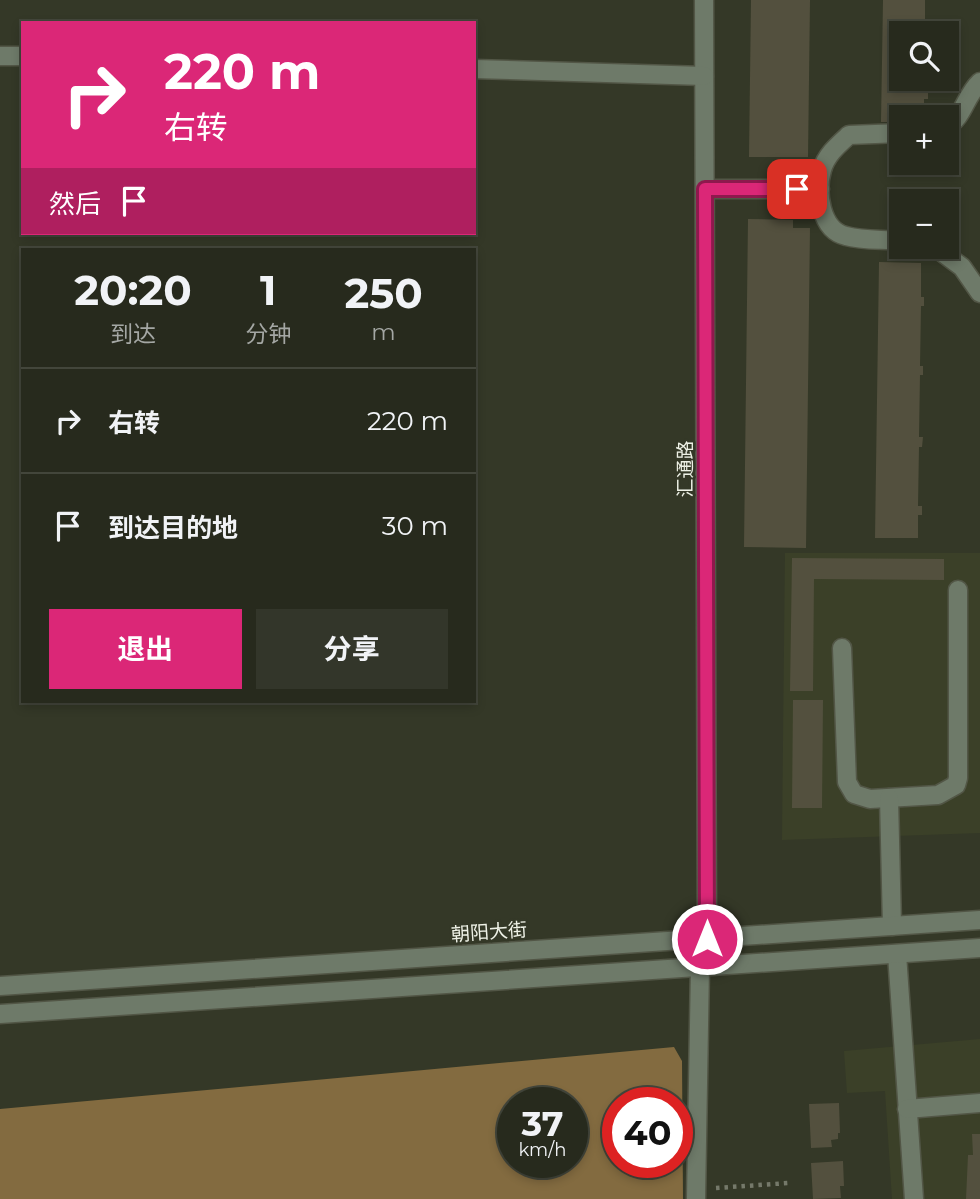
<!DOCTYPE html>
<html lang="zh">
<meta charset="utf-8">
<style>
body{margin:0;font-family:Montserrat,"Noto Sans SC",sans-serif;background:#33362a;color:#f1f3f6;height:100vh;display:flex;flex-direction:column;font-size:26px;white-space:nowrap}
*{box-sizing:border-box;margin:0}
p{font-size:23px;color:#a4a7a4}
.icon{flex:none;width:38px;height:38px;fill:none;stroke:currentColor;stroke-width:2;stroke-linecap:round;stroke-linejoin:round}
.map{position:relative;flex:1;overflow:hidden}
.sheet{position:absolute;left:21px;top:248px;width:455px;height:455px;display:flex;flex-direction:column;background:#272a1d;border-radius:0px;box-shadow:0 4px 10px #0003,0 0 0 2px #43463b}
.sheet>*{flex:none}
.banner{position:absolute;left:21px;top:21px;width:455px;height:214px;border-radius:0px;box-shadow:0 4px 10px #0003,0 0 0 2px #43463b;background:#db2777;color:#fff;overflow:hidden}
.tools{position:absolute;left:889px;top:21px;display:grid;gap:14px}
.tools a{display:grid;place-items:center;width:70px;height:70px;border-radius:0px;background:#272a1d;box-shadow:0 4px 10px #0003,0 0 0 2px #43463b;font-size:35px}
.speed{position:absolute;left:497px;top:1087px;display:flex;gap:14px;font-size:35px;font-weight:700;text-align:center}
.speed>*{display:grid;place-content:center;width:91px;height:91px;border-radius:50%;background:#272a1d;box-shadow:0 4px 10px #0003,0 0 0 2px #43463b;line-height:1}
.speed small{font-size:18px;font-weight:400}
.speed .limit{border:10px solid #d22;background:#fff;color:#111}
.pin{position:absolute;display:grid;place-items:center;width:60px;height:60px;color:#fff;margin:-30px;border-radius:14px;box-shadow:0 4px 10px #0006}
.me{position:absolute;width:77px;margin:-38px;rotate:0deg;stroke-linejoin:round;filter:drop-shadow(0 0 5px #0008)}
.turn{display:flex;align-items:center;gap:24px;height:147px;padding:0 28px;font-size:32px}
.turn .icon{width:91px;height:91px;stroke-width:2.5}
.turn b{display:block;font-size:49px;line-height:60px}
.then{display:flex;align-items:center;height:66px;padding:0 28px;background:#0003;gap:14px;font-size:26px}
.eta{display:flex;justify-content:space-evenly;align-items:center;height:119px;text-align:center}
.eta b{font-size:42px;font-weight:700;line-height:49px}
.primary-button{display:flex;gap:14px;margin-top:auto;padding:14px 28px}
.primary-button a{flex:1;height:80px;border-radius:0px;background:#db2777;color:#fff;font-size:28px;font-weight:700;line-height:80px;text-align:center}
.primary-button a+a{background:#33362a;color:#f1f3f6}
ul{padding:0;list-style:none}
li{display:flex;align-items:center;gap:21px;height:105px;padding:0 28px;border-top:2px solid #43463b}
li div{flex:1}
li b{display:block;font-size:26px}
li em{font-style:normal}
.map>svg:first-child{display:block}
</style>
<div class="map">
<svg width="980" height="1199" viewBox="0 0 980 1199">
<rect width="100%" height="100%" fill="#343827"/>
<g fill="#3b4028">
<polygon points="785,553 980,553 980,833 782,840"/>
<polygon points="980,1039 980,1199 892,1199 885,1091 847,1093 844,1051"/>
</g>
<path fill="#836b40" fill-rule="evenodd" d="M674 1047 682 1061 683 1199H0V1109ZM513 1102H572V1162H513ZM618 1102H677V1162H618Z"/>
<g fill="#53503e">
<polygon points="751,0 810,0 808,157 749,157"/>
<polygon points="883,0 925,0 925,21 929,20 928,30 925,30 925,33 901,33 901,79 924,79 924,90 928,90 928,99 924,99 924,117 901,117 901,122 881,122"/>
<polygon points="748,219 793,220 793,228 810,228 806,548 744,547"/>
<polygon points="879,262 921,263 921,297 924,297 924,306 921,306 920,366 923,366 923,375 920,375 919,437 923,437 922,447 919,447 918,506 922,506 922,515 918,515 918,538 875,538"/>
<polygon points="792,558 944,559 944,580 814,579 813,691 790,691"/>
<polygon points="793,700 823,700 822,808 792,808"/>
<polygon points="839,1103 840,1133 838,1133 838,1139 831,1140 832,1147 811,1148 809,1104"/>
<polygon points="972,1134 980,1134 980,1199 966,1199 968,1155 973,1155"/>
<polygon points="843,1161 844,1186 840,1186 841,1198 813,1199 811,1163"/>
</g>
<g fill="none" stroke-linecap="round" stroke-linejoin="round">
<g stroke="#525646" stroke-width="21">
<g id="minor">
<polyline points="704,0 707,939"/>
<polyline points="0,56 23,56"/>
<polyline points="474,69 704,76"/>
<path d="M947 126C963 118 965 96 980 82"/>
<path d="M901 133 849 135C838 145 826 155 822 170 816 191 820 230 846 236 863 241 884 239 901 241"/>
<polyline points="705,189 820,189"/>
<polyline points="935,247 962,267 980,293"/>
<polyline points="842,648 847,782 854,794 870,799 938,795 956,785 958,778 958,590"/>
<polyline points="889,798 892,926"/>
<polyline points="897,954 914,1199"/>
<polyline points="0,986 980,920"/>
<polyline points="0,1014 980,948"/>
<polyline points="907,1109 980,1103"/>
<polyline points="696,1199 700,967"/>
</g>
</g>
<polyline stroke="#75796a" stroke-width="4.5" stroke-dasharray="3.5 5" stroke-linecap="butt" points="716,1188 788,1183"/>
<use href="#minor" stroke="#6e7a69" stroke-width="18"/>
</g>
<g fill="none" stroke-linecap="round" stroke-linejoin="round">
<g stroke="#8e194d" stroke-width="18">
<polyline id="route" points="707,939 705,189 797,189"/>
</g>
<use href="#route" stroke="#db2777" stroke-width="12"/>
</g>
<g text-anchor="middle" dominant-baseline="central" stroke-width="5" stroke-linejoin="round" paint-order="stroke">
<g font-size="19" fill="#eef1e6" stroke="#343827">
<text transform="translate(685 469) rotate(-90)">汇通路</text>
<text transform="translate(489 932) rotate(-4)">朝阳大街</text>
</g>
</g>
</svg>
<div class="tools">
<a><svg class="icon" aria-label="search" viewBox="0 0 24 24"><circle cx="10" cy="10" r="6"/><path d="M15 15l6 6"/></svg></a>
<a>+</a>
<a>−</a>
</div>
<div class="speed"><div>37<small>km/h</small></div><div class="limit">40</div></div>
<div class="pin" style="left:797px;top:189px;background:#d93025"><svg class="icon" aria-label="arrive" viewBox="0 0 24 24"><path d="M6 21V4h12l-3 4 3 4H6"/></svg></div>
<svg class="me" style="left:707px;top:939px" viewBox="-20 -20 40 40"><circle r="17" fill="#db2777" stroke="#fff" stroke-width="3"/><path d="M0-11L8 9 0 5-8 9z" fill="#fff"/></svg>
<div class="banner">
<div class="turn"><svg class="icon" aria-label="right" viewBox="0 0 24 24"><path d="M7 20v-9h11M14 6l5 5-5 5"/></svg><div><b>220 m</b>右转</div></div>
<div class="then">然后<svg class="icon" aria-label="arrive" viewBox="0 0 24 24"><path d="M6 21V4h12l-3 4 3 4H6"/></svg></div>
</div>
<section class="sheet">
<div class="eta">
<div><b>20:20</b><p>到达</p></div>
<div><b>1</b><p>分钟</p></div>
<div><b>250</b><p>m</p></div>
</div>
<ul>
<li><svg class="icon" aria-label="right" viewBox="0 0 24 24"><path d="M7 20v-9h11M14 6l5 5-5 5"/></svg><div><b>右转</b></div><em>220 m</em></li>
<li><svg class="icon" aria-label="arrive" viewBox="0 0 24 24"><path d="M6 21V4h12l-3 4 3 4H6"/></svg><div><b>到达目的地</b></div><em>30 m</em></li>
</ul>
<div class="primary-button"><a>退出</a><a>分享</a></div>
</section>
</div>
